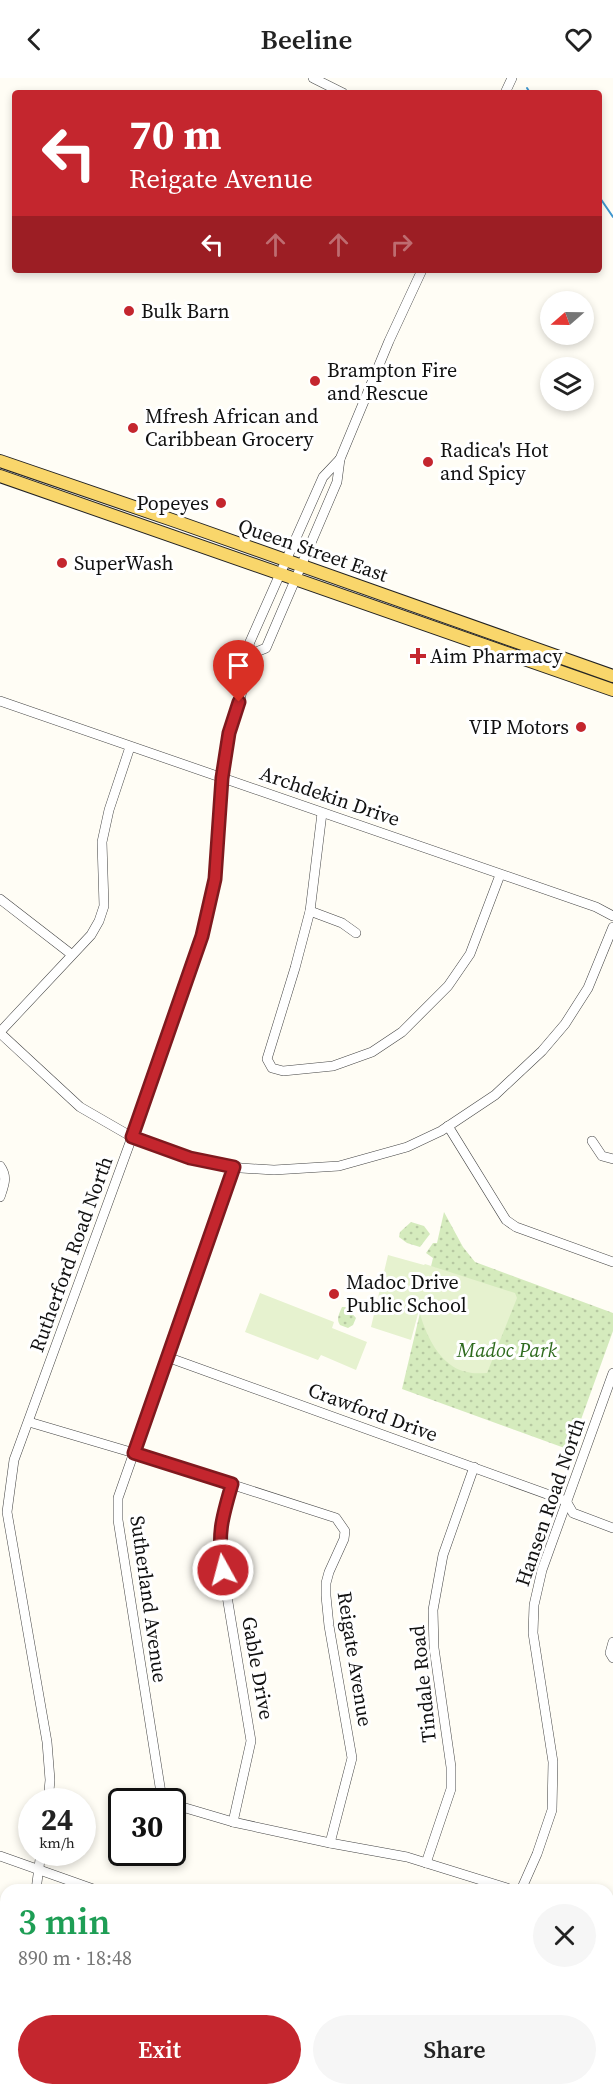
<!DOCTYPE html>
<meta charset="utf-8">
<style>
body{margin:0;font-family:"Source Serif 4",serif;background:#f6f6f6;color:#222;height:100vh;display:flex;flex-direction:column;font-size:22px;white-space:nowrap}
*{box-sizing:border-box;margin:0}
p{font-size:20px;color:#767676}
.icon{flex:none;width:33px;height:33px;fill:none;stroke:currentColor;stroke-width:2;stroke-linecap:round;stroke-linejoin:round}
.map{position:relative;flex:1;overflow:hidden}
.sheet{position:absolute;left:0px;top:1806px;width:614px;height:212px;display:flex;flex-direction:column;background:#fff;border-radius:18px 18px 0 0;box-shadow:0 3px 9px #0003}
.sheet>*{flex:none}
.top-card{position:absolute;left:12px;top:12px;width:590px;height:183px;border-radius:6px;box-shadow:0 3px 9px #0003;background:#c4262e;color:#fff;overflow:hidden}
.needle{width:39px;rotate:250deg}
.controls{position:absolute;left:540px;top:213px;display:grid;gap:12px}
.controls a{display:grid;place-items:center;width:54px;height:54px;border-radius:50%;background:#fff;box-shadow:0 3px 9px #0003;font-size:30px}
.speed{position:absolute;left:18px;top:1710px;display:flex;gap:12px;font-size:30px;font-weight:700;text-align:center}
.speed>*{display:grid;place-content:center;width:78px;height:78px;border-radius:50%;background:#fff;box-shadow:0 3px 9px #0003;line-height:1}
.speed small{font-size:15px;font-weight:400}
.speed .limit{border:3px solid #111;border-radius:9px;background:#fff;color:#111}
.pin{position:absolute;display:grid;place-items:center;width:51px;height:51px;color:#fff;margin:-62px -26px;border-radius:50% 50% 50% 0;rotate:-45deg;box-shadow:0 0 6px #0007}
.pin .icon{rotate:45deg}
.me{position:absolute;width:66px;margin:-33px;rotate:353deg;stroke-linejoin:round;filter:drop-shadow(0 0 4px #0008)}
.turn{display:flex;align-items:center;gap:21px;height:126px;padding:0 18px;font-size:27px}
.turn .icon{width:78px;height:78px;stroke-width:2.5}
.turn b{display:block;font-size:42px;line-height:51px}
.lanes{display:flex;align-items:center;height:57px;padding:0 18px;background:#0003;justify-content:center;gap:30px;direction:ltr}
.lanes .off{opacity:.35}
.round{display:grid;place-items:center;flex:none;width:63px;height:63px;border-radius:32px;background:#f6f6f6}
.head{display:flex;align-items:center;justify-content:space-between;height:102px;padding:0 18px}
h1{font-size:36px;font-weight:600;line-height:45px;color:#1e9e55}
.button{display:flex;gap:12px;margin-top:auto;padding:12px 18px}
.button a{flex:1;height:69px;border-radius:36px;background:#c4262e;color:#fff;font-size:24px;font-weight:600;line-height:69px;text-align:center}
.button a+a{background:#f6f6f6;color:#222}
header{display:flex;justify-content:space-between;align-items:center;height:78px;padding:0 18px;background:#fff;font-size:27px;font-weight:600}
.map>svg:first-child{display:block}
</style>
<header><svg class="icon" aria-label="back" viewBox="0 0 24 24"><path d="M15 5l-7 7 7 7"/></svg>Beeline<svg class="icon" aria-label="heart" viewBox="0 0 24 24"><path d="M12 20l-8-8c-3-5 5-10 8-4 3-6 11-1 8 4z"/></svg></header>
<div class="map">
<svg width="613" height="2017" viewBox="0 0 613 2017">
<defs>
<pattern id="grass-dots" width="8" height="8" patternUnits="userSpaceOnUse" patternTransform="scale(1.5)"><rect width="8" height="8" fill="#d5ebbd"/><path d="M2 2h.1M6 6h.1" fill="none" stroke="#b6c8a1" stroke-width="1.8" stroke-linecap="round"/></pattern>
</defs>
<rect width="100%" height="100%" fill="#fffdf5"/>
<g fill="url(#grass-dots)">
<polygon points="444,1134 463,1169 475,1184 613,1235 613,1253 570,1372 402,1311 433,1180 426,1175 433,1165 437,1165"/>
<polygon points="411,1144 424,1148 430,1156 420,1169 407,1165 399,1159 400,1154"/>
<path d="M342 1229H346L356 1240 353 1247 348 1250 340 1247C336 1241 339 1236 342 1229Z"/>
</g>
<g fill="#e6f2cf">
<path d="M388 1177 424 1187 425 1186 515 1215 517 1220 487 1295C481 1295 473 1296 467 1294 440 1289 425 1256 419 1232L411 1262 371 1249Z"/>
<polygon points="260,1215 334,1244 332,1250 367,1264 356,1292 321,1277 318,1282 245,1254"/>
</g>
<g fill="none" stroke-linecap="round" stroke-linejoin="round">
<g stroke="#3f96cf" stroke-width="2">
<polyline points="527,10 530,15"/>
<polyline points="598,117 613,139"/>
</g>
<g stroke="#444" stroke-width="10">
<g id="minor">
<polyline points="313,0 343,15"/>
<polyline points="505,15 512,0"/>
<polyline points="251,576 266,570 337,404 340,381 389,263 422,192"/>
<polyline points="0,623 596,829 613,838"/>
<polyline points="322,735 310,833 295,890 267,981 272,990 283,993 333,988 372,974 402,954 448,908 470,876 500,797"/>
<polyline points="0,821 71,876"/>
<polyline points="310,833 342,845 356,855"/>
<polyline points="0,954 91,857 99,843 104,828 102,764 109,732 130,669"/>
<polyline points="0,955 80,1029 132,1059 190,1080 241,1090 274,1092 339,1088 407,1069 441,1053 495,1017 542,973 565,946 588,910 613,849"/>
<polyline points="448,1048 506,1142 516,1149 613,1184"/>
<polyline points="592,1063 602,1078 613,1081"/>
<path d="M0 1088C8 1099 4 1107 0 1119"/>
<polyline points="167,1279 566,1423"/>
<polyline points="29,1344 134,1375 336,1440 345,1453 344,1461 329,1494 326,1505 326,1518 329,1548 352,1680 330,1765"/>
<polyline points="232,1406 221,1444 219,1470 251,1663 233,1744"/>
<polyline points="566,1423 573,1435 613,1450"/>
<polyline points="613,1564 610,1575 613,1580"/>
<polyline points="48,1724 50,1702 47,1664 7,1434 14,1382 132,1059 202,858 215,801 222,700 229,655 236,638 251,576 249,566 323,399 340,381"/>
<polyline points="167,1724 161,1715 118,1442 118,1420 234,1089"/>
<polyline points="172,1726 233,1744 330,1765 407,1779 513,1812"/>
<polyline points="0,1778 96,1812"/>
<polyline points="426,1785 451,1711 451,1689 434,1570 433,1532 443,1477 474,1389"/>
<polyline points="36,1812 41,1774"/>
<polyline points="521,1812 537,1776 552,1732 553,1684 533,1555 534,1527 542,1492 613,1295"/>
<polyline points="608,1955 613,1957"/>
<polyline points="0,2009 6,1997"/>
<polyline points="296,2012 302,2017"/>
<polyline points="518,2012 529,2017"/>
<polyline points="219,2015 221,2012"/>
<polyline points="108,2017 109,2012"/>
<polyline points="421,2017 423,2012"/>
</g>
</g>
<g stroke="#222" stroke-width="14">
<g id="major">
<polyline points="0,383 178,444 613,598"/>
<polyline points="0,398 613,612"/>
</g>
</g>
<use href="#minor" stroke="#fff" stroke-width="9"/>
<use href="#major" stroke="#f9d66b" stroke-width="12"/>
</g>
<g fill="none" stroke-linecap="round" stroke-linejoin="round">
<g stroke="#7f191e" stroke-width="15">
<path id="route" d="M223 1492C217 1456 222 1440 232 1406L134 1375 234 1089 190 1080 132 1059 202 858 215 801 222 700 229 655 239 624"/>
</g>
<use href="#route" stroke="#c4262e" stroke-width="10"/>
</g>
<g fill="#c4262e" stroke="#fff" stroke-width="2">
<circle cx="129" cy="233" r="6"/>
<circle cx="315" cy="303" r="6"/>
<circle cx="133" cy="350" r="6"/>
<circle cx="428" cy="384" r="6"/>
<circle cx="221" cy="425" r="6"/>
<circle cx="62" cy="485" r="6"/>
<path d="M415 569h6v6h6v6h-6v6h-6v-6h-6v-6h6z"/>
<circle cx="581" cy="649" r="6"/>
<circle cx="334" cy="1216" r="6"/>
</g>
<g text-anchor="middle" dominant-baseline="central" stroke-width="6" stroke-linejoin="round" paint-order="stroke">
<g font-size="20" fill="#111" stroke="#fff" text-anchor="start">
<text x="141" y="233">Bulk Barn</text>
<text x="327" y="292">Brampton Fire<tspan x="327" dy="23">and Rescue</tspan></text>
<text x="145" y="338">Mfresh African and<tspan x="145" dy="23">Caribbean Grocery</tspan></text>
<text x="440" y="372">Radica's Hot<tspan x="440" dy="23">and Spicy</tspan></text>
<text x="209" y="425" text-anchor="end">Popeyes</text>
<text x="74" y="485">SuperWash</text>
<text x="430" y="578">Aim Pharmacy</text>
<text x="569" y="649" text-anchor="end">VIP Motors</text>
<text x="346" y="1204">Madoc Drive<tspan x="346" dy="23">Public School</tspan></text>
</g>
<g font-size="20" fill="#111" stroke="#fff">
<text transform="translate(313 472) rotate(19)">Queen Street East</text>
<text transform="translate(330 718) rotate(19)">Archdekin Drive</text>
<text transform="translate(71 1176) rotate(-70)">Rutherford Road North</text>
<text transform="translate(373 1334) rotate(20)">Crawford Drive</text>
<text transform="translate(550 1424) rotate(-71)">Hansen Road North</text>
<text transform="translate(149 1521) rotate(82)">Sutherland Avenue</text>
<text transform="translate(355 1581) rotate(81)">Reigate Avenue</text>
<text transform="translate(258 1590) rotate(80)">Gable Drive</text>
<text transform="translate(423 1606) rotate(-96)">Tindale Road</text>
</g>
<g font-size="20" font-style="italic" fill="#2f6b1f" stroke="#fff">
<text x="507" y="1272">Madoc Park</text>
</g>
</g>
</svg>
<div class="controls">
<a><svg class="needle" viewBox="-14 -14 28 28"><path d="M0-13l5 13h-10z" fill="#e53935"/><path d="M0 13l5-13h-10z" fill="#767676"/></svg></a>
<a><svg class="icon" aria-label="layers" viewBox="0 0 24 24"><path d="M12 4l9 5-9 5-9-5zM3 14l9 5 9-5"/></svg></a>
</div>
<div class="speed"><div>24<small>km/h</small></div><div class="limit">30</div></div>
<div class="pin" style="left:239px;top:624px;background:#d93025"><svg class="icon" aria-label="arrive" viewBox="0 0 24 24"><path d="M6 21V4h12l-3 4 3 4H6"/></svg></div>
<svg class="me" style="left:223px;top:1492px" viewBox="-20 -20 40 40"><circle r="17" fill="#c4262e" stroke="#fff" stroke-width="3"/><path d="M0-11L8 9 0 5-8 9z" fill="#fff"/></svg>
<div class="top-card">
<div class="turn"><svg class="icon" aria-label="left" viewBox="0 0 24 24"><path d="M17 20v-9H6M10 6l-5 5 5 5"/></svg><div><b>70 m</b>Reigate Avenue</div></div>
<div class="lanes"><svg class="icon" aria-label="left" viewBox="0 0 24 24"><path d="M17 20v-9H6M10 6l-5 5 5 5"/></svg><svg class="icon off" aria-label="ahead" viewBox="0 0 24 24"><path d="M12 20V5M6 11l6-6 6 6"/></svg><svg class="icon off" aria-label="ahead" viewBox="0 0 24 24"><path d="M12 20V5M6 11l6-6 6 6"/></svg><svg class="icon off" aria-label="right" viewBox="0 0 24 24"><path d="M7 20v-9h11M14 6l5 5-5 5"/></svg></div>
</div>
<section class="sheet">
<div class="head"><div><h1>3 min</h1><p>890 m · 18:48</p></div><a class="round"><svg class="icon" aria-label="close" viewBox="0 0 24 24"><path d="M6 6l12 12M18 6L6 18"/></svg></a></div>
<div class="button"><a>Exit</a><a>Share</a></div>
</section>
</div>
